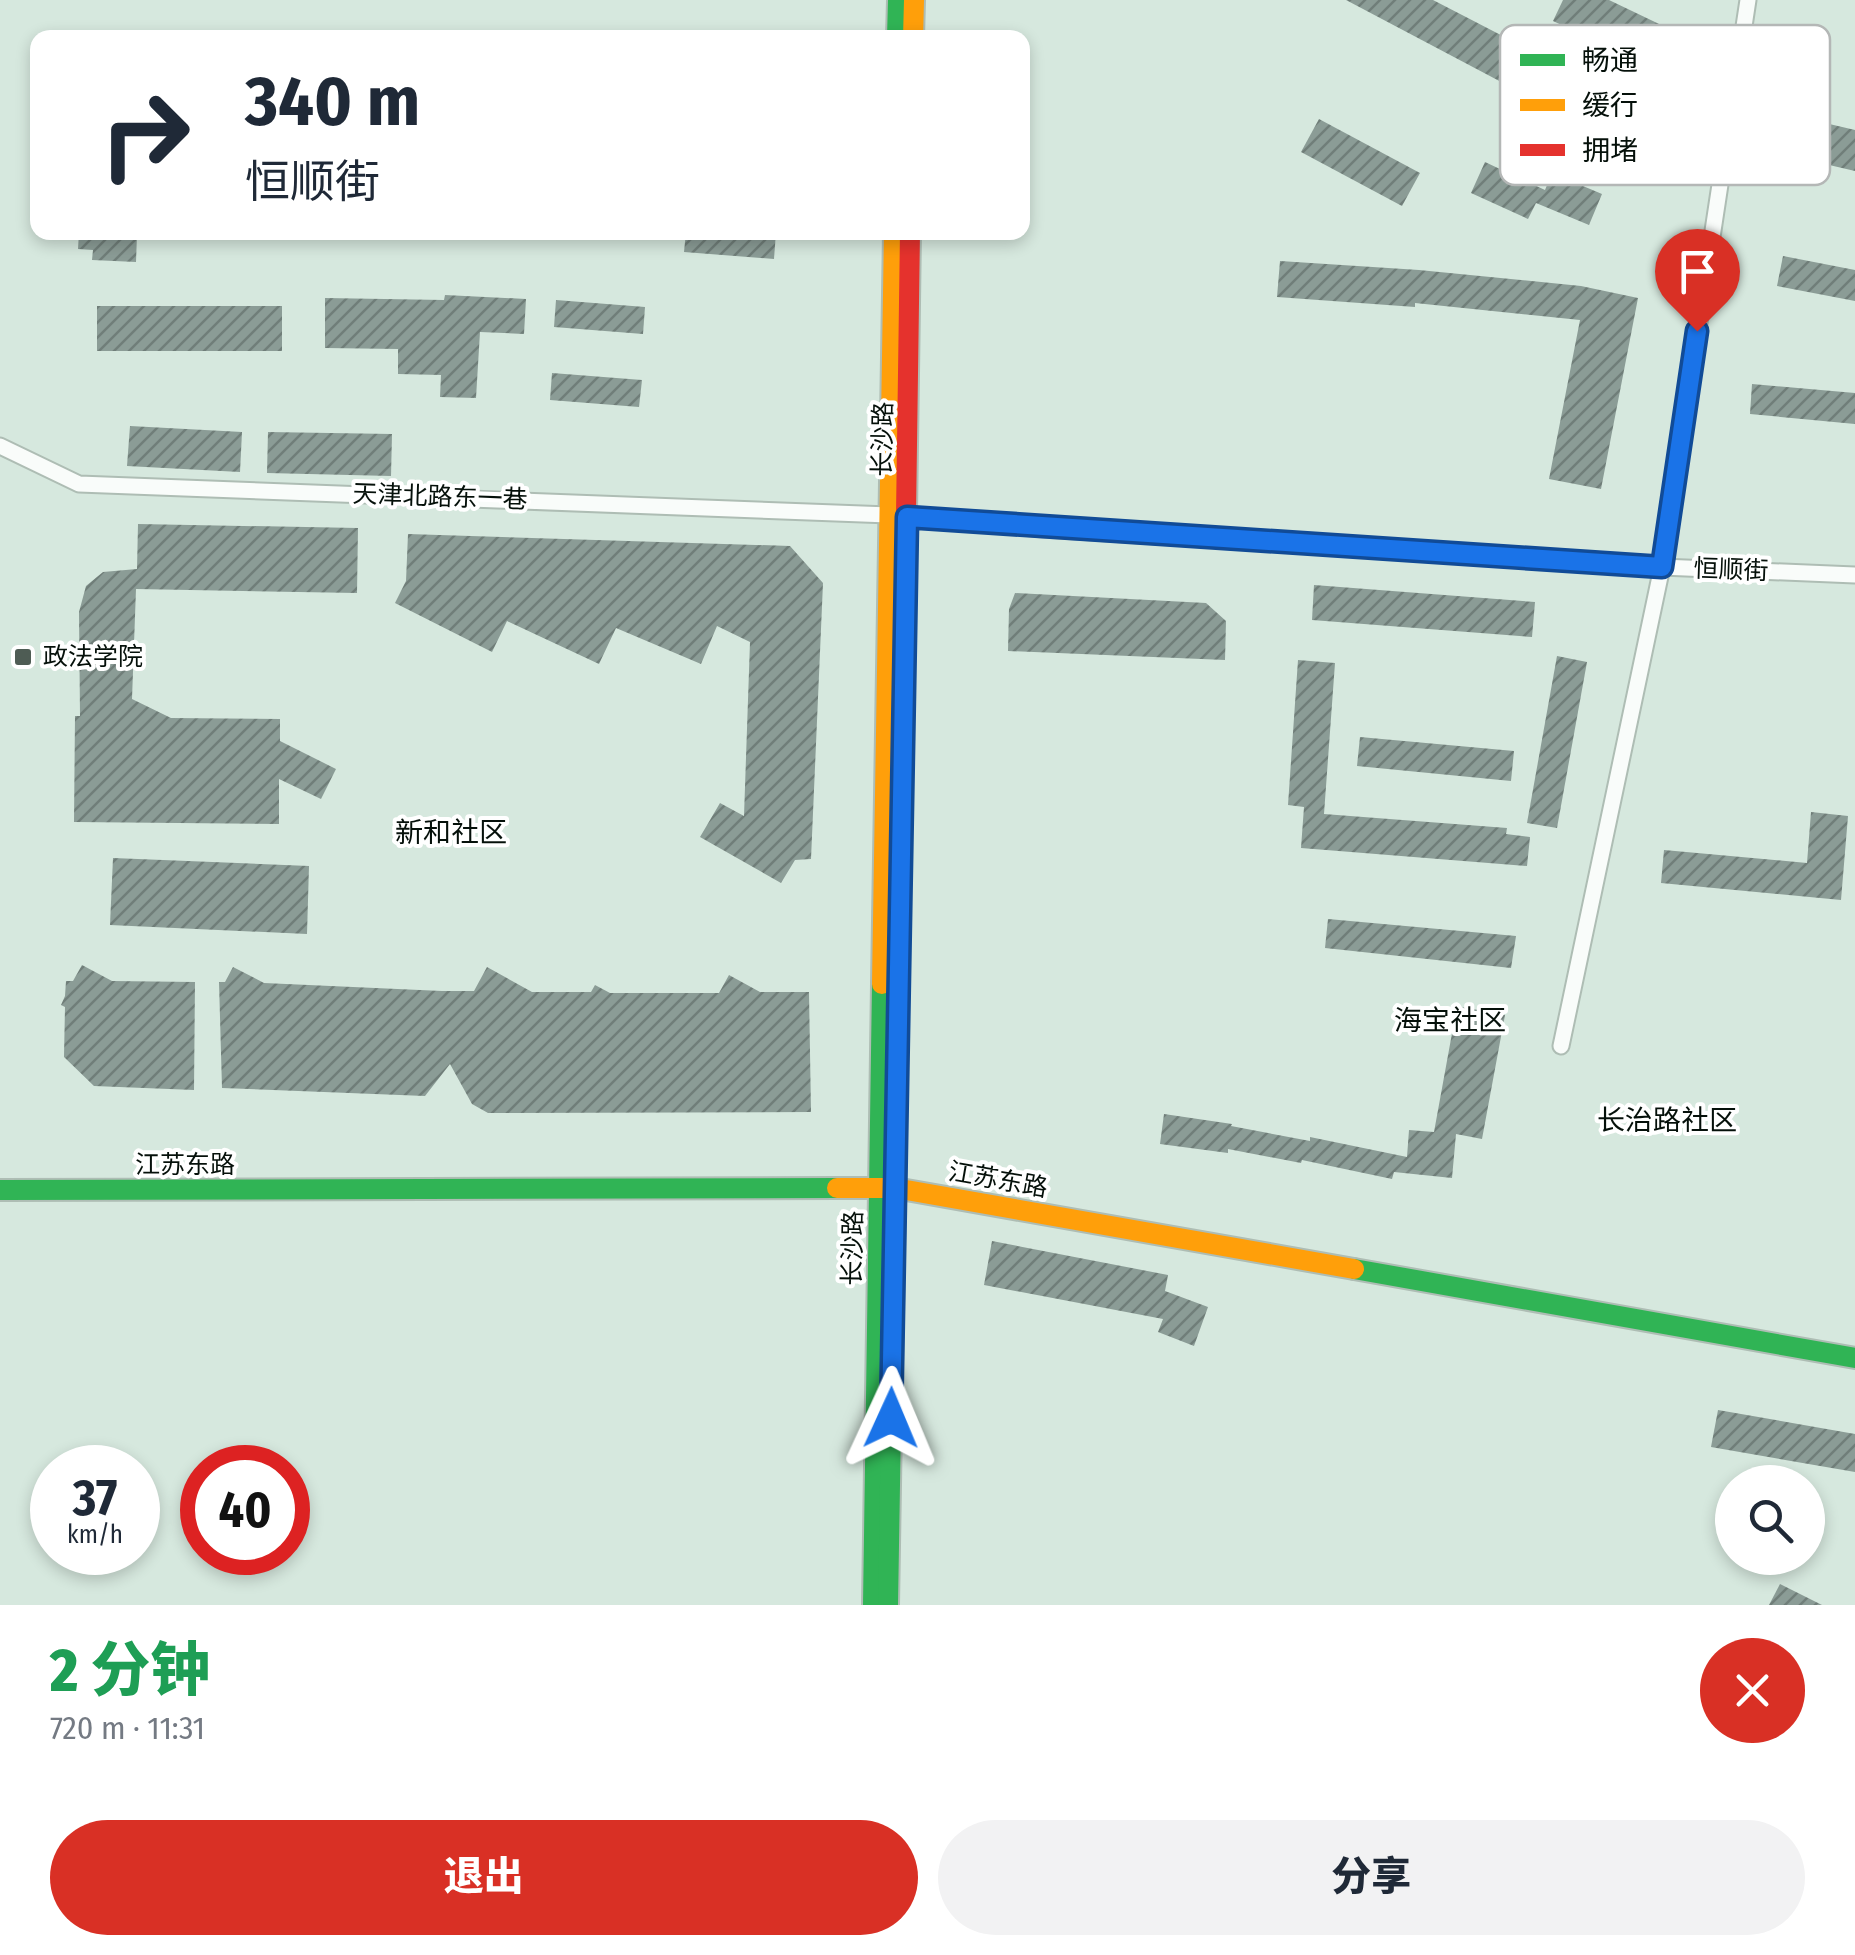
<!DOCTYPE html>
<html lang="zh">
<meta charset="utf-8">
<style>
body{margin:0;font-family:"Fira Sans Condensed","Noto Sans SC",sans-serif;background:#f2f2f3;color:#1f2937;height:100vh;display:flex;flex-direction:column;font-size:38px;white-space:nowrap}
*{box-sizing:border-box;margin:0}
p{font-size:32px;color:#747a83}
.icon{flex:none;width:55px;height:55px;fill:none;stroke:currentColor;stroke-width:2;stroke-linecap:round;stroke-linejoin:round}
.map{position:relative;height:1605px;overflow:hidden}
.side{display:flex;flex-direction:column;background:#fff;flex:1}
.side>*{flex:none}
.hud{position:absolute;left:30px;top:30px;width:1000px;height:210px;border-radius:20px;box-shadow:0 5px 15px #0003;background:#fff;color:#1f2937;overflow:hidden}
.controls{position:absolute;left:1715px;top:1465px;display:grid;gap:20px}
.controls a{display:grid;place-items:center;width:110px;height:110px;border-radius:50%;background:#fff;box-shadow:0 5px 15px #0003;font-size:50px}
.speed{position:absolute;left:30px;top:1445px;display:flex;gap:20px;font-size:50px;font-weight:700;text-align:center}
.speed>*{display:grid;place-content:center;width:130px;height:130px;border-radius:50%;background:#fff;box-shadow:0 5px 15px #0003;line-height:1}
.speed small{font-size:25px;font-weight:400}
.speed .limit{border:15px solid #d22;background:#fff;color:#111}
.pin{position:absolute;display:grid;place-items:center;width:85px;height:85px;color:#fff;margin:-102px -42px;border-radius:50% 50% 50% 0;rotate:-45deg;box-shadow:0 0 10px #0007}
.pin .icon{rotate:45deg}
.me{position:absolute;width:110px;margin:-55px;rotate:1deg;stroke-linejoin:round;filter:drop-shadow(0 0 8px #0008)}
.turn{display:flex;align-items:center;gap:35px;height:210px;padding:0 50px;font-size:45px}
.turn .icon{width:130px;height:130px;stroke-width:2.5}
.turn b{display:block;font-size:70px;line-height:85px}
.round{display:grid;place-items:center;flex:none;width:105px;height:105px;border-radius:52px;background:#f2f2f3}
.head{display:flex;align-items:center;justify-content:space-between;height:170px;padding:0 50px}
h1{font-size:60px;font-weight:800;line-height:75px;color:#1e9e55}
.action{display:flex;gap:20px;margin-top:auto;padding:20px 50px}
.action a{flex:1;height:115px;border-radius:60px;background:#d93025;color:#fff;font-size:40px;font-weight:800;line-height:115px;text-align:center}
.action a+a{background:#f2f2f3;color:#1f2937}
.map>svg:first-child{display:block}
</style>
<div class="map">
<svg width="1855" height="1605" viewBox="0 0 1855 1605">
<defs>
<pattern id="building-hatch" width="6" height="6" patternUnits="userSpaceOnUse" patternTransform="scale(2.5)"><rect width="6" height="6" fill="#8b9c96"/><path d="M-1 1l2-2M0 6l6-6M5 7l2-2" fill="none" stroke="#707e79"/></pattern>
</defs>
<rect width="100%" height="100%" fill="#d6e8de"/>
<g fill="url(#building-hatch)">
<polygon points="1346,0 1433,0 1524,47 1505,84"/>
<polygon points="1563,0 1609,0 1680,34 1661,72 1553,21"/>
<polygon points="1319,119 1420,173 1402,206 1301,152"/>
<polygon points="1808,119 1855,130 1855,171 1799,158"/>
<polygon points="1485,162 1545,190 1552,173 1602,194 1589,225 1536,203 1528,219 1471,193"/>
<polygon points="79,232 137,235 136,262 92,260 93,250 78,249"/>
<polygon points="686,232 776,232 774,259 684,252"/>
<polygon points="1783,256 1855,270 1855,301 1777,286"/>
<polygon points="1280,261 1419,270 1581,286 1638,298 1601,489 1549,479 1580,320 1415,303 1415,307 1277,297"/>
<polygon points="445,295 526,299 524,334 480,332 476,398 440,397 441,375 398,374 398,349 325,348 325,298 444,300"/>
<polygon points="556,300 645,307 643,334 554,327"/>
<rect x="97" y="306" width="185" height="45"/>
<polygon points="552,373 642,380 639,407 550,400"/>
<polygon points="1752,384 1855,393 1855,424 1750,414"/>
<polygon points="130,426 242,432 240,472 127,466"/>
<polygon points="268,432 392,434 391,476 267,473"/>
<polygon points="138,524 358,528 357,593 136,589 132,699 171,718 280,719 280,741 336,769 321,799 279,779 279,824 74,822 75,716 80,716 79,612 86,586 103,572 137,569"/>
<polygon points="408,534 790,546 823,583 811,859 795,860 781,883 700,837 720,803 744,816 750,642 717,626 701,664 616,628 599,664 507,621 492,652 395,603 406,581"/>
<polygon points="1314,585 1535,602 1532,637 1312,620"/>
<polygon points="1015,593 1206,603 1226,621 1225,660 1008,651 1009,609"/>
<polygon points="1557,656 1587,662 1557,828 1527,823"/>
<polygon points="1298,660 1335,663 1324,814 1507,828 1506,834 1530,837 1527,866 1301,848 1304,807 1288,805"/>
<polygon points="1360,737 1514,751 1511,781 1357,766"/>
<polygon points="1811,812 1848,816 1841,900 1661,883 1664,850 1807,863"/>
<polygon points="113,858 309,866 307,934 110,925"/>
<polygon points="1328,919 1516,936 1511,968 1325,948"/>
<polygon points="82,965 112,981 195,982 194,1090 94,1086 64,1057 65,1007 61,1005 65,996 66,981 73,981"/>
<polygon points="233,967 264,983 442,991 474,991 487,967 532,992 591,992 595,985 610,993 719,993 729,975 760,992 809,992 811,1112 488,1113 472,1104 450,1064 425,1096 222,1088 219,982 225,982"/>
<polygon points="1457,1006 1505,1015 1482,1139 1456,1134 1452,1178 1394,1172 1392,1179 1302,1160 1301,1163 1228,1149 1228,1153 1160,1144 1164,1114 1232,1124 1231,1126 1310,1141 1310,1137 1407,1157 1409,1130 1434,1132"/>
<polygon points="992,1241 1168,1275 1165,1291 1208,1307 1194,1346 1158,1332 1163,1319 984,1285"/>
<polygon points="1718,1410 1855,1434 1855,1472 1711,1447"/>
<polygon points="1780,1584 1822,1605 1769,1605"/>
</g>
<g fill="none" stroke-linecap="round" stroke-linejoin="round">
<g stroke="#aebdb4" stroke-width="19">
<g id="street">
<polyline points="0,446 79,484 889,515 1043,529 1662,567 1855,575"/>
<polyline points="1561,1046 1662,567 1748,0"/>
</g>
</g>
<g stroke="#aebdb4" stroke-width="24">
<g id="fast">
<polyline points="897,38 898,0"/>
<polyline points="0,1190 837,1188"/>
<polyline points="1354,1269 1855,1358"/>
<polyline points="873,1605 882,984"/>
<polyline points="888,1605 905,586"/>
</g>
</g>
<g stroke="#aebdb4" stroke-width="24">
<g id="slow">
<polyline points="913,38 914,0"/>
<polyline points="882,984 894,232"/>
<polyline points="837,1188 895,1188 1354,1269"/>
</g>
</g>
<g stroke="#aebdb4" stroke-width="24">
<polyline id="jam" points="905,586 910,232"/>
</g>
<use href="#street" stroke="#f9fcfa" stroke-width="15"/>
<use href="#fast" stroke="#30b455" stroke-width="20"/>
<use href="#slow" stroke="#ff9f0a" stroke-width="20"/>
<use href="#jam" stroke="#e5322d" stroke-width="20"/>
</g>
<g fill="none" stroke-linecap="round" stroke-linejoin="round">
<g stroke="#114b97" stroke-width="25">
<polyline id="route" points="891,1418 907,517 1662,567 1697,331"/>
</g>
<use href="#route" stroke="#1a73e8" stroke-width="18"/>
</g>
<rect fill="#4e5c54" stroke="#fff" stroke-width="4" x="13" y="647" width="20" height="20" rx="5"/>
<g text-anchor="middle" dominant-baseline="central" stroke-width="8" stroke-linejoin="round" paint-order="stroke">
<g font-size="25" fill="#05100a" stroke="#fff">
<text transform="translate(883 439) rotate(-89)">长沙路</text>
<text transform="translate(440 497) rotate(2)">天津北路东一巷</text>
<text transform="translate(1731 570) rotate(2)">恒顺街</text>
<text x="185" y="1165">江苏东路</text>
<text transform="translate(998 1180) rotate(10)">江苏东路</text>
<text transform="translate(853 1248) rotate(-89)">长沙路</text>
</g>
<g font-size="25" fill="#05100a" stroke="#fff" text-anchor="start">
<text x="43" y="657">政法学院</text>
</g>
<g font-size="28" fill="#05100a" stroke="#fff">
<text x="451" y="832">新和社区</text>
<text x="1450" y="1020">海宝社区</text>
<text x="1667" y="1120">长治路社区</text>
</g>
</g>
<rect x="1500" y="25" width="330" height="160" rx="15" fill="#fff" stroke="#b4b7b6" stroke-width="2.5"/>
<rect x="1520" y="54" width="45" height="12" fill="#30b455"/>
<rect x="1520" y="99" width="45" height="12" fill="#ff9f0a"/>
<rect x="1520" y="144" width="45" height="12" fill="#e5322d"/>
<g font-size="28" fill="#05100a">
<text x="1582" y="70">畅通</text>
<text x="1582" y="115">缓行</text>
<text x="1582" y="160">拥堵</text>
</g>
</svg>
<div class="controls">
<a><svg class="icon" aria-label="search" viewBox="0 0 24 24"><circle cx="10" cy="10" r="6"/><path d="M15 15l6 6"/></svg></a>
</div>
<div class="speed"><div>37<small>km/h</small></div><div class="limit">40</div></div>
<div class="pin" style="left:1697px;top:331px;background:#d93025"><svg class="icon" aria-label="arrive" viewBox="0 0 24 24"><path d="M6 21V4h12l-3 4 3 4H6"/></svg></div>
<svg class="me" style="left:891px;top:1418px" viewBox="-20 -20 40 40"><path d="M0-17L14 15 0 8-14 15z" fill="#1a73e8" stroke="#fff" stroke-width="4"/></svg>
<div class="hud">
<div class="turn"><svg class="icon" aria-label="right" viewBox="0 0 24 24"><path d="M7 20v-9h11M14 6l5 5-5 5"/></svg><div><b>340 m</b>恒顺街</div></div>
</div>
</div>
<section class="side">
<div class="head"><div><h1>2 分钟</h1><p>720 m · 11:31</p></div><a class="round" style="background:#d93025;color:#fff"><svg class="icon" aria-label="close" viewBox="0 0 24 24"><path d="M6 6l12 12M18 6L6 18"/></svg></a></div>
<div class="action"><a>退出</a><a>分享</a></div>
</section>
